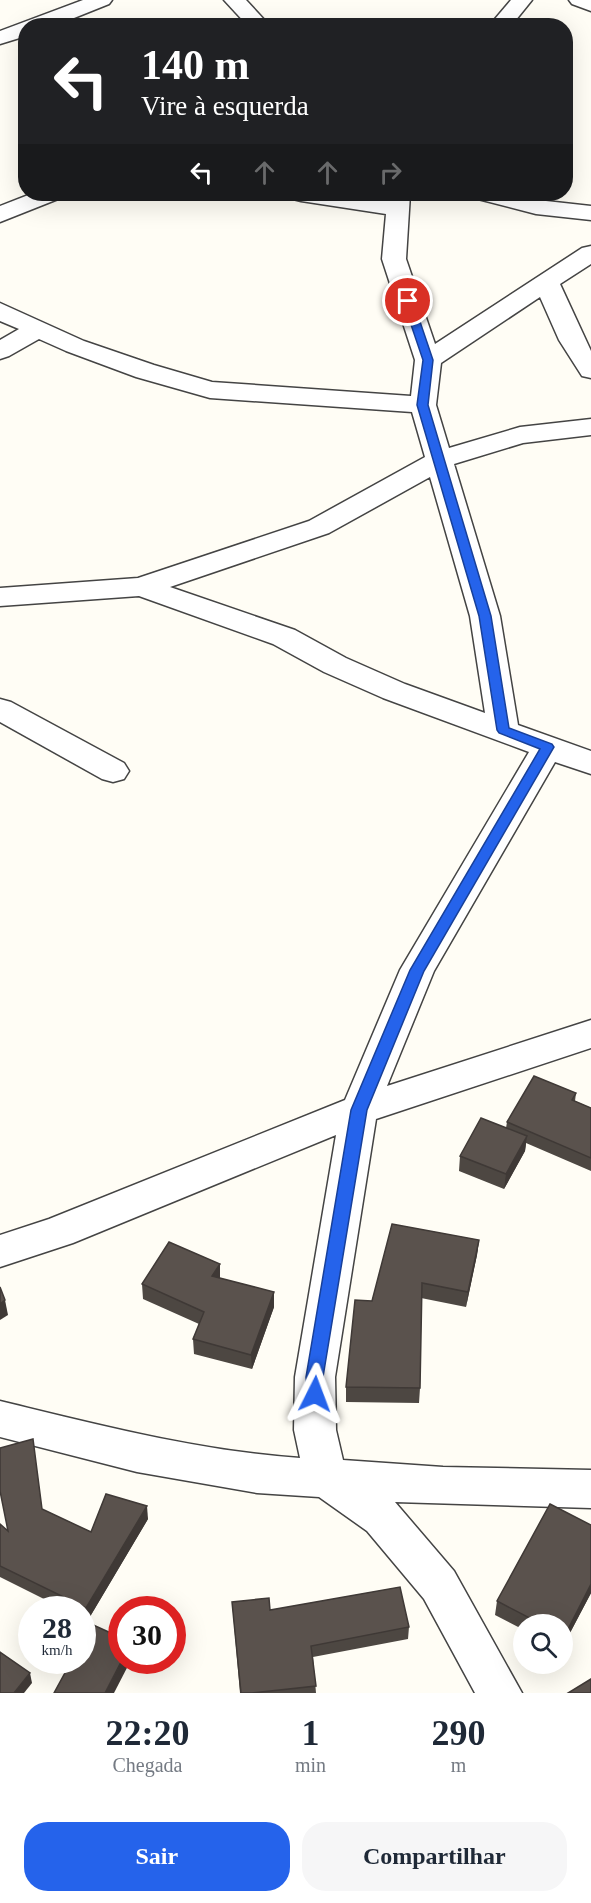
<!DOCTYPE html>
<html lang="pt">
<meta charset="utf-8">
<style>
body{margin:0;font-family:Georgia,serif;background:#f6f6f7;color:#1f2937;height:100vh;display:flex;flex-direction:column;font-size:22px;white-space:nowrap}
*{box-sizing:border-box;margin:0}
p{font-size:20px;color:#747a83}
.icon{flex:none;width:33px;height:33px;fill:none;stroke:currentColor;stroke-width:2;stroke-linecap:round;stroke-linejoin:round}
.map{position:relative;height:1693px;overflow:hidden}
.details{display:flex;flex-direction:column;background:#fff;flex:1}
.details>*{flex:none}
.top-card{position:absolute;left:18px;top:18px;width:555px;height:183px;border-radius:24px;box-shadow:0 6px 24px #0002;background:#202124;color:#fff;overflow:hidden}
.tools{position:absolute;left:513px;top:1614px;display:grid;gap:12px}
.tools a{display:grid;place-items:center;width:60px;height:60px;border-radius:50%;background:#fff;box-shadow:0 6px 24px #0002;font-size:30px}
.speed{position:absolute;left:18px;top:1596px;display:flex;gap:12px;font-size:30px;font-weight:700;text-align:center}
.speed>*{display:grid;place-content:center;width:78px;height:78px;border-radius:50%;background:#fff;box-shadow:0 6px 24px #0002;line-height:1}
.speed small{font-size:15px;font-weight:400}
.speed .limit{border:9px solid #d22;background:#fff;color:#111}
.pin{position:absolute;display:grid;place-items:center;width:51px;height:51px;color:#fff;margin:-26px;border:3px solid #fff;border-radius:50%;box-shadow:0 2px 6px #0007}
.me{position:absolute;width:66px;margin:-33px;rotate:3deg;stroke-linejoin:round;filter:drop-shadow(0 0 4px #0008)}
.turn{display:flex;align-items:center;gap:21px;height:126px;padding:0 24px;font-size:27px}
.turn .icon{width:78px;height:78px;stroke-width:2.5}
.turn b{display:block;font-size:42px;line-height:51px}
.lanes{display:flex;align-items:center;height:57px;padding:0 24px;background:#0003;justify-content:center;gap:30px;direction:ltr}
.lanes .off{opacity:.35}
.eta{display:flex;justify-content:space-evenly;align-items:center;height:102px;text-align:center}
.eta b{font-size:36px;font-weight:800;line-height:42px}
.primary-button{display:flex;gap:12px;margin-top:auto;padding:12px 24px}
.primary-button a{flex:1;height:69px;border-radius:24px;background:#2563eb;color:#fff;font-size:24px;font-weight:800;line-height:69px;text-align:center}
.primary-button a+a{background:#f6f6f7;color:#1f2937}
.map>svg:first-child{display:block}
</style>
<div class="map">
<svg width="591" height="1693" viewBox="0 0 591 1693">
<rect width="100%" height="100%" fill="#fffdf5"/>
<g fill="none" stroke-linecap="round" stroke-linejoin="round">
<g stroke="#444" stroke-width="3">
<g id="minor">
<polygon points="83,0 112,0 109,4 54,26 26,26 26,36 0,44 0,31"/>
<polygon points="224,0 246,0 270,26 248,26"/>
<polygon points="511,0 532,0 511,26 489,26"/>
<polygon points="569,0 591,0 591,11 572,4"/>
<polygon points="31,194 62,194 58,199 0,222 0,206"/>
<path d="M290 194H344L387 200 388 194H410L406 259 435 344 582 248 591 246V264L560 284 591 351V378L582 376 559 340 540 297 441 363 436 405 449 448 520 427 591 419V435L523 443 454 464 500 616 518 725 591 751V774L555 762 434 971 387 1086 591 1020V1048L376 1119 335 1377 336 1430 343 1460 443 1467 591 1470V1508L395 1502 454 1571 522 1693H475L424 1599 367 1531 319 1497 257 1493 137 1472 0 1437V1401C99 1425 198 1451 300 1458L294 1430 295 1377 336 1135 73 1243 0 1267V1235L49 1219 345 1100 400 970 529 752 383 698 324 672 273 644 139 596 0 606V588L138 578 309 521 425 457 412 412 210 398 136 377 66 351 39 339 9 356 0 359V340L19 329 0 321V303L84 341 154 365 212 382 411 396 415 360 382 259 386 214 301 201 293 199ZM430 477 470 616 485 713 405 684 346 658 295 630 170 587 329 533Z"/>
<polygon points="474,194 512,194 537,200 591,206 591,220 536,214 478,199"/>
<polygon points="0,699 11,702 124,763 129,771 124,779 113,782 102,779 0,722"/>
</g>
</g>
<use href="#minor" fill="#fff" fill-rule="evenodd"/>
</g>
<g fill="#4d4742">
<polygon points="576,1093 575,1101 591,1108 591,1171 526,1143 525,1151 504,1189 459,1171 460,1156 506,1128 507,1122"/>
<polygon points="479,1240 477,1255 466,1307 421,1298 420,1388 419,1403 346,1402 346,1387 372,1301"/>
<polygon points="220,1264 220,1279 274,1292 274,1307 252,1369 194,1354 193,1339 199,1324 143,1299 142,1284"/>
<polygon points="42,1509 91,1532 148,1519 88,1620 82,1618 82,1610 66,1610 0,1577 0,1524 7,1531"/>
<polygon points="591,1525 591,1593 562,1648 562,1624 524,1624 524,1630 495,1615 497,1601"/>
<polygon points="232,1602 270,1610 409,1627 408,1639 313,1657 316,1693 240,1693"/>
</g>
<g fill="#3f3936">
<polygon points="527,1136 525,1151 504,1189 506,1174"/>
<polygon points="479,1240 477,1255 466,1307 468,1292"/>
<polygon points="220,1264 220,1279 212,1276"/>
<polygon points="274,1292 274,1307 252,1369 251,1355"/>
<polygon points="5,1300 8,1315 0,1320 0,1304"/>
<polygon points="147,1506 148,1519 88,1620 86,1608"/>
<polygon points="591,1584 591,1593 562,1648 564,1637"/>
<polygon points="122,1660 131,1660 114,1693 105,1693"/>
<polygon points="30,1673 32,1683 24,1693 14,1693"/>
</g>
<g fill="#5a524d" stroke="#3f3936" stroke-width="1.5">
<polygon points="534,1076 576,1093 572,1100 591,1108 591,1158 507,1122"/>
<polygon points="481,1118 527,1136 506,1174 460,1156"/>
<polygon points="392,1224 479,1240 468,1292 422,1283 420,1388 346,1387 355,1300 372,1301"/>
<polygon points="169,1242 220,1264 212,1276 274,1292 251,1355 193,1339 204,1312 142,1284"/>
<polygon points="0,1287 5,1300 0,1304"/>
<polygon points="33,1439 42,1509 91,1532 106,1494 147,1506 86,1608 0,1566 0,1524 8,1531 0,1491 0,1448"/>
<polygon points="550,1504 591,1525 591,1584 564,1637 562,1636 562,1624 541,1624 497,1601"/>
<polygon points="400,1587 409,1627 311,1646 316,1686 252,1693 241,1693 232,1602 269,1598 270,1610"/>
<polygon points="91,1624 122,1638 122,1660 105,1693 54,1693 72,1660 82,1660 82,1640"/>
<polygon points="0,1652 30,1673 14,1693 0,1693"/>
<polygon points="591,1679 591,1693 568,1693"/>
</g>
<polygon fill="#2563eb" stroke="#184099" stroke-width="1.5" points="408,297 413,301 433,360 428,405 491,616 509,728 552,744 554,747 424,971 367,1110 323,1377 323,1394 321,1400 315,1402 309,1400 307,1394 306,1377 351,1110 410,970 540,749 499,733 497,730 479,616 417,405 423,360 403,301"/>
</svg>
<div class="tools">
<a><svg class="icon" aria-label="search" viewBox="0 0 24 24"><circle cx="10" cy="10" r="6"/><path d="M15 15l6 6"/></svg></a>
</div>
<div class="speed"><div>28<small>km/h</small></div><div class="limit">30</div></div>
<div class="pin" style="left:408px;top:301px;background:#d93025"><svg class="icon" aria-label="arrive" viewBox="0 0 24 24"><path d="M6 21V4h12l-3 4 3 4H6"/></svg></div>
<svg class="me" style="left:315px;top:1394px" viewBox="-20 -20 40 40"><path d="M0-17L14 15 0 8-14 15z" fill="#2563eb" stroke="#fff" stroke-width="4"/></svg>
<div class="top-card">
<div class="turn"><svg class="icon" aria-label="left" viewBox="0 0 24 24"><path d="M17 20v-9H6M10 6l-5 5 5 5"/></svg><div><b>140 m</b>Vire à esquerda</div></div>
<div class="lanes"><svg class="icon" aria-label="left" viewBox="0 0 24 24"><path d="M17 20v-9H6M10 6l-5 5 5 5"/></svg><svg class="icon off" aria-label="ahead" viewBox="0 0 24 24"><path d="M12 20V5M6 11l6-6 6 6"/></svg><svg class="icon off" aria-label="ahead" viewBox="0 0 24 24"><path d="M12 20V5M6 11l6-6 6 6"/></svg><svg class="icon off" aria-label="right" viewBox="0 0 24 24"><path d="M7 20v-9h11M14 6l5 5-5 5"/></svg></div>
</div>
</div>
<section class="details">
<div class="eta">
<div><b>22:20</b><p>Chegada</p></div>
<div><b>1</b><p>min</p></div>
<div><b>290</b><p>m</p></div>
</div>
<div class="primary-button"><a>Sair</a><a>Compartilhar</a></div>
</section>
